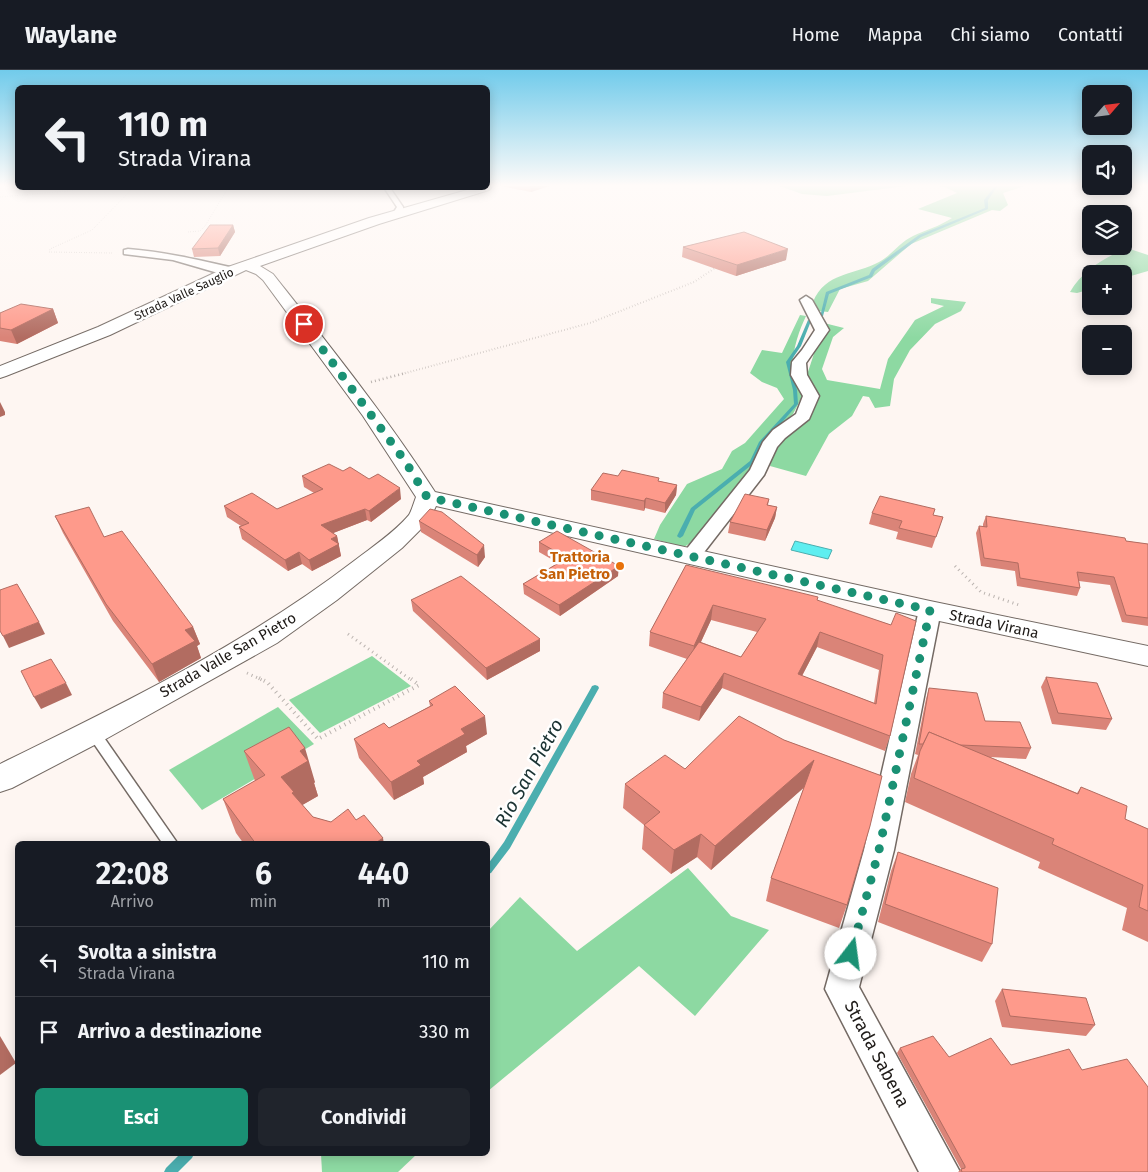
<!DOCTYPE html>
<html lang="it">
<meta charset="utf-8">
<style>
body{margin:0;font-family:"Fira Sans",sans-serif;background:#20242c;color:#f1f3f6;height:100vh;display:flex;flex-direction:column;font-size:19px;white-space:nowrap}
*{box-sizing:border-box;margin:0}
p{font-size:16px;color:#9ea1a6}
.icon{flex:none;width:28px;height:28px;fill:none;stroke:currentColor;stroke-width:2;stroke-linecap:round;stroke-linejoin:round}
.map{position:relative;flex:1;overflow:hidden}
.drawer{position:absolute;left:15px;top:771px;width:475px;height:315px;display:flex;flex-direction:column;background:#171b24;border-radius:8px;box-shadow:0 2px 12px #0003}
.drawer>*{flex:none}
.hud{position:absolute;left:15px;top:15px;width:475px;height:105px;border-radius:8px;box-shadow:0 2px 12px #0003;background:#171b24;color:#f1f3f6;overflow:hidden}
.needle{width:32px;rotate:62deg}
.fabs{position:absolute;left:1082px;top:15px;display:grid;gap:10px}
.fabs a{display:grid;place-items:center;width:50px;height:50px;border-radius:8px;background:#171b24;box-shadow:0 2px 12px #0003;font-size:25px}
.pin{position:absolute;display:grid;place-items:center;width:42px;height:42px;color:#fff;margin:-21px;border:2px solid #fff;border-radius:50%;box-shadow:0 1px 5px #0007}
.me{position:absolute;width:55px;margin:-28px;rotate:15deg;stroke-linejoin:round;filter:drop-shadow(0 0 4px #0008)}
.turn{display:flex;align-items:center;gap:18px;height:105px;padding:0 20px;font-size:22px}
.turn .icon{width:65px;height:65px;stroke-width:2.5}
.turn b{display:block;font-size:35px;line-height:42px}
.eta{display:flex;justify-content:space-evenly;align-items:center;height:85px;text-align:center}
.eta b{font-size:30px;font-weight:700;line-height:35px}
.cta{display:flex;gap:10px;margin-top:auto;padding:10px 20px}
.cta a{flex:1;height:58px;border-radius:8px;background:#1a9174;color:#fff;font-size:20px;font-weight:700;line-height:58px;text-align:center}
.cta a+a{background:#20242c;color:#f1f3f6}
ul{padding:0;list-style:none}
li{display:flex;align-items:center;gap:15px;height:70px;padding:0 20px;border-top:1px solid #363941}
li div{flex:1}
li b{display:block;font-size:19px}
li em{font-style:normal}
header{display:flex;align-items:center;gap:30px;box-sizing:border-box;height:70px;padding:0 25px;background:#171b24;border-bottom:1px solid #363941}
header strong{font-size:24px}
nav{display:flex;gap:28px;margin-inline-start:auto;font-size:18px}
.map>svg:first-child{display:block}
</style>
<header>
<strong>Waylane</strong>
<nav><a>Home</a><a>Mappa</a><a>Chi siamo</a><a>Contatti</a></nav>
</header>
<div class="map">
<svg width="1148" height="1102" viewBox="0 0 1148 1102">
<rect width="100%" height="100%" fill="#fef6f2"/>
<g fill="#8dd9a2">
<polygon points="774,114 922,114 827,126 802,124"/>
<path d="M925 114 1028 115 1003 123 1008 135 1000 141 992 140 911 174 868 211 840 219 828 242 819 241 813 232C825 202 855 205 879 192 892 185 900 172 913 166 926 160 940 156 952 148L918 139 957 123 945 117Z"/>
<path d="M1127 178 1148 185V201L1124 208V204H1091V219L1077 223 1070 222C1083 200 1104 188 1127 178Z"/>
<polygon points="931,228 966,232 961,241 935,254 910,280 894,309 890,336 875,338 869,327 863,326 852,346 829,364 806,406 770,396 774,378 805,348 806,308 824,253 844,258 833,267 822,299 827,310 880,319 888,289 915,250 944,236 931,233"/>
<path d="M800 245 806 246C798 263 790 286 794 305 795 311 801 318 804 323L793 344 774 363 756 393 695 470 684 477 654 469 660 455 687 414 722 399 732 381 745 373 784 329 777 318 762 312 750 303 762 280 782 283Z"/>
<polygon points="372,586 411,616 320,663 289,630"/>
<polygon points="278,637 314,674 202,740 169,700"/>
<polygon points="688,798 731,846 769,860 695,946 639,896 488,1021 488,861 520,827 577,881"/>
<polygon points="321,1084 417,1084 398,1102 322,1102"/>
</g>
<polygon fill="#5eeef0" stroke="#4baeaf" points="795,471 832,480 828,489 791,480"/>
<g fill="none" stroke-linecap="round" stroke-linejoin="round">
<g fill="#4baeaf" fill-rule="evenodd">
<polygon points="997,114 999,114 988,130 988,139 921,167 875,201 872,207 829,224 823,246 820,247 826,222 869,205 872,199 919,165 985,138 984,130"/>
<polygon points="808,250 811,251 801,276 790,292 797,320 798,334 763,374 754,393 695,440 683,466 680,468 678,467 677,466 691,438 750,391 759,372 794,334 793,320 786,292 797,276"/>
<polygon points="595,615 598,616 599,618 510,778 491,803 488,804 488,794 504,772 591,618 592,616"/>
<polygon points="180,1084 194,1084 192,1088 178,1102 164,1102 166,1098"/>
</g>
<g stroke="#746a64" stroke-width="3">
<g id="lane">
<polygon points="386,118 390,118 403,137 403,140 397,146 392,145 397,137 385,119"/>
<polygon points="93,657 98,659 178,774 163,774 88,665 87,662 88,659"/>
</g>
</g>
<g stroke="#746a64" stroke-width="3">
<g id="street">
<path d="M128 179C165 182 199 190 234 198L236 201 234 204 218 203 173 190 124 184V180Z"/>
<polygon points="806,226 812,230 829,260 806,293 807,305 819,326 809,349 785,368 777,377 764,405 698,490 691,492 684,490 681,486 750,400 763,372 773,360 796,344 803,326 791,305 792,292 802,280 815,260 800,230"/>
<polygon points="930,533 938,535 941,540 894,780 859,917 960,1102 919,1102 825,919 864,780 919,540 922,535"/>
</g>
</g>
<g stroke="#746a64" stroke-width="2">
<path id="secondary" d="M488 115 491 118 489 120 379 154 260 196 273 204C329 275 386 346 435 422L930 531 1148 576V596L930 549 436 436 429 451 402 478 337 530 277 573 104 670 12 718 0 722V694C122 634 246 574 354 491 372 477 394 463 409 445 412 440 414 432 416 427L363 346 263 210 256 204 246 200 110 265 6 306 0 308V296L98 257 225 198 369 148 474 118H488Z"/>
</g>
<g stroke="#bab3af" stroke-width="1" stroke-dasharray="0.5 2" stroke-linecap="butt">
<polyline points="0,127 100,118"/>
<polyline points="188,162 200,161 205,156 228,118"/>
<polyline points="112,183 49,182 50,179 92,160 133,118"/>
</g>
<polyline stroke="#bab3af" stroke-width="2" stroke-dasharray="0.5 2.5" stroke-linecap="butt" points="402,304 590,253 694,212 715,198"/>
<polyline stroke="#bab3af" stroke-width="2.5" stroke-dasharray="1 3" stroke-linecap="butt" points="371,312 406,303"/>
<g stroke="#bab3af" stroke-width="3" stroke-dasharray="1 4" stroke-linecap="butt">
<polyline points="955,496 981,522 1019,535"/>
<polyline points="348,564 411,610"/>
<polyline points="247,603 262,610"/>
</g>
<polyline stroke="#bab3af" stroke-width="4" stroke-dasharray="1 4.5" stroke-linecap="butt" points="259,608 267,612 318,669 419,615 410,608"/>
<use href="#lane" fill="#fff" fill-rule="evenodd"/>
<use href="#street" fill="#fff" fill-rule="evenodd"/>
<use href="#secondary" fill="#fff" fill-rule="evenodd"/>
</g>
<g fill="#da8478" fill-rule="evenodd">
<polygon points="491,114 555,114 531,122"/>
<polygon points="233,155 235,162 220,186 194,187 192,179"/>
<polygon points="683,177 786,190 736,206 682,187"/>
<polygon points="53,239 58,253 17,274 0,271 0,243"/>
<polygon points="343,401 401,429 371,452 367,450 333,463 337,466 341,486 312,501 302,494 288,501 242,469 239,457 241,456 227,447 224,436 277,439 314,423 304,417 302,406"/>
<polygon points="618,406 659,411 677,415 676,425 665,443 645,438 644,441 591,430 591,420"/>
<polygon points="769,429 768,435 777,437 775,448 765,471 728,463 730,452"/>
<polygon points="872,443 933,445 943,447 932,478 896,469 898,462 869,454"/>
<polygon points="55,446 104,467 193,557 200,574 197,576 201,588 159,612 113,551 63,463"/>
<polygon points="986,446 1126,471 1148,474 1148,556 1122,552 1110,515 1079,511 1080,518 1077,526 1017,516 1015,501 981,496 976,463 979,456 983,457 983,454"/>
<polygon points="419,451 485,487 478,497 421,462"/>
<polygon points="539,472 618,506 560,546 524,524 523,514 558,493 539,482"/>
<path d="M686 495 817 531 891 555 890 666 885 681 722 618 699 651 662 638 663 623 687 589 649 576 650 562ZM711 550 757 562 741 587 701 572ZM817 577 879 600 874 633 802 606Z"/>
<polygon points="411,530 540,581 487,610 413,541"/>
<polygon points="1046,607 1112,649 1106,660 1052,654 1041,617"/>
<polygon points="929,618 1031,678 1026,689 990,687 1077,723 1081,717 1125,749 1148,759 1148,872 1122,860 1127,838 1038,798 1040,792 905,732 911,704 918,685 915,684 926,629"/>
<polygon points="429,631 487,664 466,676 467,682 423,707 424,714 394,730 359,688 354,669 389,658 430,636"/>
<polygon points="784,670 882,706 847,835 839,858 766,831 771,808 804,717 711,800 697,787 671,804 642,779 644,755 623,738 625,714 685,699"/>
<polygon points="244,681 315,712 314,713 318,726 302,735 313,747 331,752 356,750 384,774 244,774 236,763 223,729 255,711"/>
<polygon points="898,782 992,874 982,892 878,852 891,801"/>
<polygon points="1002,919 1095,955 1086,966 1002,957 995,931"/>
<polygon points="900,978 949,987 1011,995 1082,1000 1148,1102 958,1102 961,1099 897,983"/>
</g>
<g fill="#b26c61">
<polygon points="534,114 555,114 531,122 530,115"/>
<polygon points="233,155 235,162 220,186 218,178"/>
<polygon points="788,179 786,190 736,206 737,195"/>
<polygon points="53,239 58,253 17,274 11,260"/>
<polygon points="0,332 5,342 5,345 0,347"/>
<polygon points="677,415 676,425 665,443 665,433"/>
<polygon points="400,418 401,429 371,452 369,441"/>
<polygon points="646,428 645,438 644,441 644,431"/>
<polygon points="777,437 775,448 765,471 767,460"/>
<polygon points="365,439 367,450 323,467 321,455"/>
<polygon points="337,466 341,486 312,501 309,490 331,469"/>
<polygon points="484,475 485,487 478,497 477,485"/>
<polygon points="299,482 302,494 288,501 285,490"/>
<polygon points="619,496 618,506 560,546 559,535"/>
<polygon points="713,535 711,550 692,591 694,576"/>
<polygon points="39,552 45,564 9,578 3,566"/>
<polygon points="193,557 200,574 197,576 201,588 159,612 152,594 185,560"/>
<polygon points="820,562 817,577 795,619 798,604"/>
<polygon points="540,569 540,581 487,610 486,598"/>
<polygon points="724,603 722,618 699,651 701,637"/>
<polygon points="66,613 72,625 41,639 34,627"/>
<polygon points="485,646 487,664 466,676 467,682 423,707 424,714 394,730 391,712 417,691 461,659"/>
<polygon points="305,678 315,712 314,713 318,726 299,737 281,707 300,681"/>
<polygon points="814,690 808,714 711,800 715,776"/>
<polygon points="701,764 697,787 671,804 674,780"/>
<polygon points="383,768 384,774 374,774"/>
<polygon points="0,966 16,993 0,1005"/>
</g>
<g fill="#fe9a8b" stroke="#b26c61" fill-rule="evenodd">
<polygon points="210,155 233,155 218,178 192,179"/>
<polygon points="744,162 788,179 737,195 683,177"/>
<polygon points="21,234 53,239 11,260 0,258 0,243"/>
<polygon points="329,394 343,401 350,397 369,409 378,404 400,418 369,441 365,439 321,455 337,466 331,469 339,474 309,490 299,482 285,490 239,457 249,453 224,436 252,423 277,439 323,419 302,406"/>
<polygon points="622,400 659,408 658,411 677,415 665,433 646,428 644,431 591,420 603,403 618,406"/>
<polygon points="745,424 769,429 767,435 777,437 767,460 730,452"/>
<polygon points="880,426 935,439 933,445 943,447 936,467 899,458 902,451 872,443"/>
<polygon points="89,437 104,467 122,461 193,557 185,560 195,571 152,594 106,534 55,446"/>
<polygon points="430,439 442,442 484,475 477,485 419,451"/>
<polygon points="986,446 1125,468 1126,471 1148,474 1148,548 1126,545 1114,507 1077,502 1080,518 1020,508 1018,493 984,488 979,456 987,457"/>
<polygon points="557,461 619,496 559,535 523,514 567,488 539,472"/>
<path d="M686 495 818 527 817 530 891 555 896 543 916 551 890 666 724 603 701 637 663 623 699 572 741 587 766 549 713 535 694 576 650 562ZM820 562 883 585 876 634 798 604Z"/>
<polygon points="461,506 540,569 486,598 411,530"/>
<polygon points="17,514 39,552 3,566 0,561 0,520"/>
<polygon points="51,589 66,613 34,627 21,601"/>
<polygon points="1046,607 1097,613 1112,649 1058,643"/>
<polygon points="455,616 485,646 461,659 465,664 417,691 421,695 391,712 354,669 384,653 389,658 433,635 429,631"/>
<polygon points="929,618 977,623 985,651 1020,652 1031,678 960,675 929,662 923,674 919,674"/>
<polygon points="739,646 784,670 882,706 870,756 847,835 771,808 814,690 715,776 701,764 674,780 644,755 660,742 625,714 665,685 685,699"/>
<polygon points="289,657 305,678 300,681 308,691 281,707 294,722 292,723 313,747 331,752 348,739 356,750 364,745 383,768 374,774 256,774 223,729 265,705 244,681"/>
<polygon points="929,662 1078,724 1081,717 1127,736 1125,749 1148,759 1148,841 1139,837 1143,815 1052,774 1054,769 914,708 920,681"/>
<polygon points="898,782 998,818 992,874 885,834"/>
<polygon points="1002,919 1086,928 1095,955 1010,946"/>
<polygon points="933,966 949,987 991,968 1011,995 1069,979 1082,1000 1127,989 1148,1017 1148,1102 962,1102 961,1099 965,1098 965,1096 900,978"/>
</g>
<linearGradient id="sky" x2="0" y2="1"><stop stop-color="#71cbeb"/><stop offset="0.43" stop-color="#fffbf9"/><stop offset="1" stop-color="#fffbf9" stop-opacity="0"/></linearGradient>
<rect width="1148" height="268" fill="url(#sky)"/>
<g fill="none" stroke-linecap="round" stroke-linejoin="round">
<polyline stroke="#1a9174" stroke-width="9" stroke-dasharray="0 16.2" points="304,254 405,391 427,427 930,540 879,780 851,884"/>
</g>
<circle fill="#e8710a" stroke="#fff" stroke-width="2" cx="620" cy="496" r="5"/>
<g text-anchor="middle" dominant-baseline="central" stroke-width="5" stroke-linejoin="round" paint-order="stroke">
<g font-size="12" fill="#1e1a17" stroke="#fff">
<text transform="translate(184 224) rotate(-25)">Strada Valle Sauglio</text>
</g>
<g font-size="15" font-weight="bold" fill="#c56008" stroke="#fff" text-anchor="end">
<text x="610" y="487">Trattoria<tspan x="610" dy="17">San Pietro</tspan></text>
</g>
<g font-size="15" fill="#1e1a17" stroke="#fff">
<text transform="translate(994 554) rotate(12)">Strada Virana</text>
<text transform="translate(228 585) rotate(-30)">Strada Valle San Pietro</text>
</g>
<g font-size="18" fill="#1e1a17" stroke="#fff">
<text transform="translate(877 984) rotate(62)">Strada Sabena</text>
</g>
<g font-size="19" font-style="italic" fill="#1a3232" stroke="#fff">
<text transform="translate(529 703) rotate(-61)">Rio San Pietro</text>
</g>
</g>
</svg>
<div class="fabs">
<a><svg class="needle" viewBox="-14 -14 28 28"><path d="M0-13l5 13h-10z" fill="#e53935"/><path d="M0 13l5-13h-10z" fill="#9ea1a6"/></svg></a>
<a><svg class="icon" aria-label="sound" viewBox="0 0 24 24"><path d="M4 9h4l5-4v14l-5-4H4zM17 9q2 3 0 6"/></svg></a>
<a><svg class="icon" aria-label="layers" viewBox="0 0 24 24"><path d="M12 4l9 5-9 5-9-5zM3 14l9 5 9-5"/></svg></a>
<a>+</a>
<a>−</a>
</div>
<div class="pin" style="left:304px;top:254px;background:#d93025"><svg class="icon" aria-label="arrive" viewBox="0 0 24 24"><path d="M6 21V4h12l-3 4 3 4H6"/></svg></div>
<svg class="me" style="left:851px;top:884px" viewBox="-20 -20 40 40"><circle r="19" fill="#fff"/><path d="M0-13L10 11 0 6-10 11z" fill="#1a9174"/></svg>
<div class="hud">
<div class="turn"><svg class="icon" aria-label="left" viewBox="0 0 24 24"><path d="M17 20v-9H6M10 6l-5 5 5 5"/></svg><div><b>110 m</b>Strada Virana</div></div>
</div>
<section class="drawer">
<div class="eta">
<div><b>22:08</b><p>Arrivo</p></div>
<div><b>6</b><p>min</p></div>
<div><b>440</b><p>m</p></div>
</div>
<ul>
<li><svg class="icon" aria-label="left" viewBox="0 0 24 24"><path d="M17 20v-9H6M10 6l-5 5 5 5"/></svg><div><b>Svolta a sinistra</b><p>Strada Virana</p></div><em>110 m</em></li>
<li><svg class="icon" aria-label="arrive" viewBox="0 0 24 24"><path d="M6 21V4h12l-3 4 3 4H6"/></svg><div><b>Arrivo a destinazione</b></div><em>330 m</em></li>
</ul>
<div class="cta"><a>Esci</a><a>Condividi</a></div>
</section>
</div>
